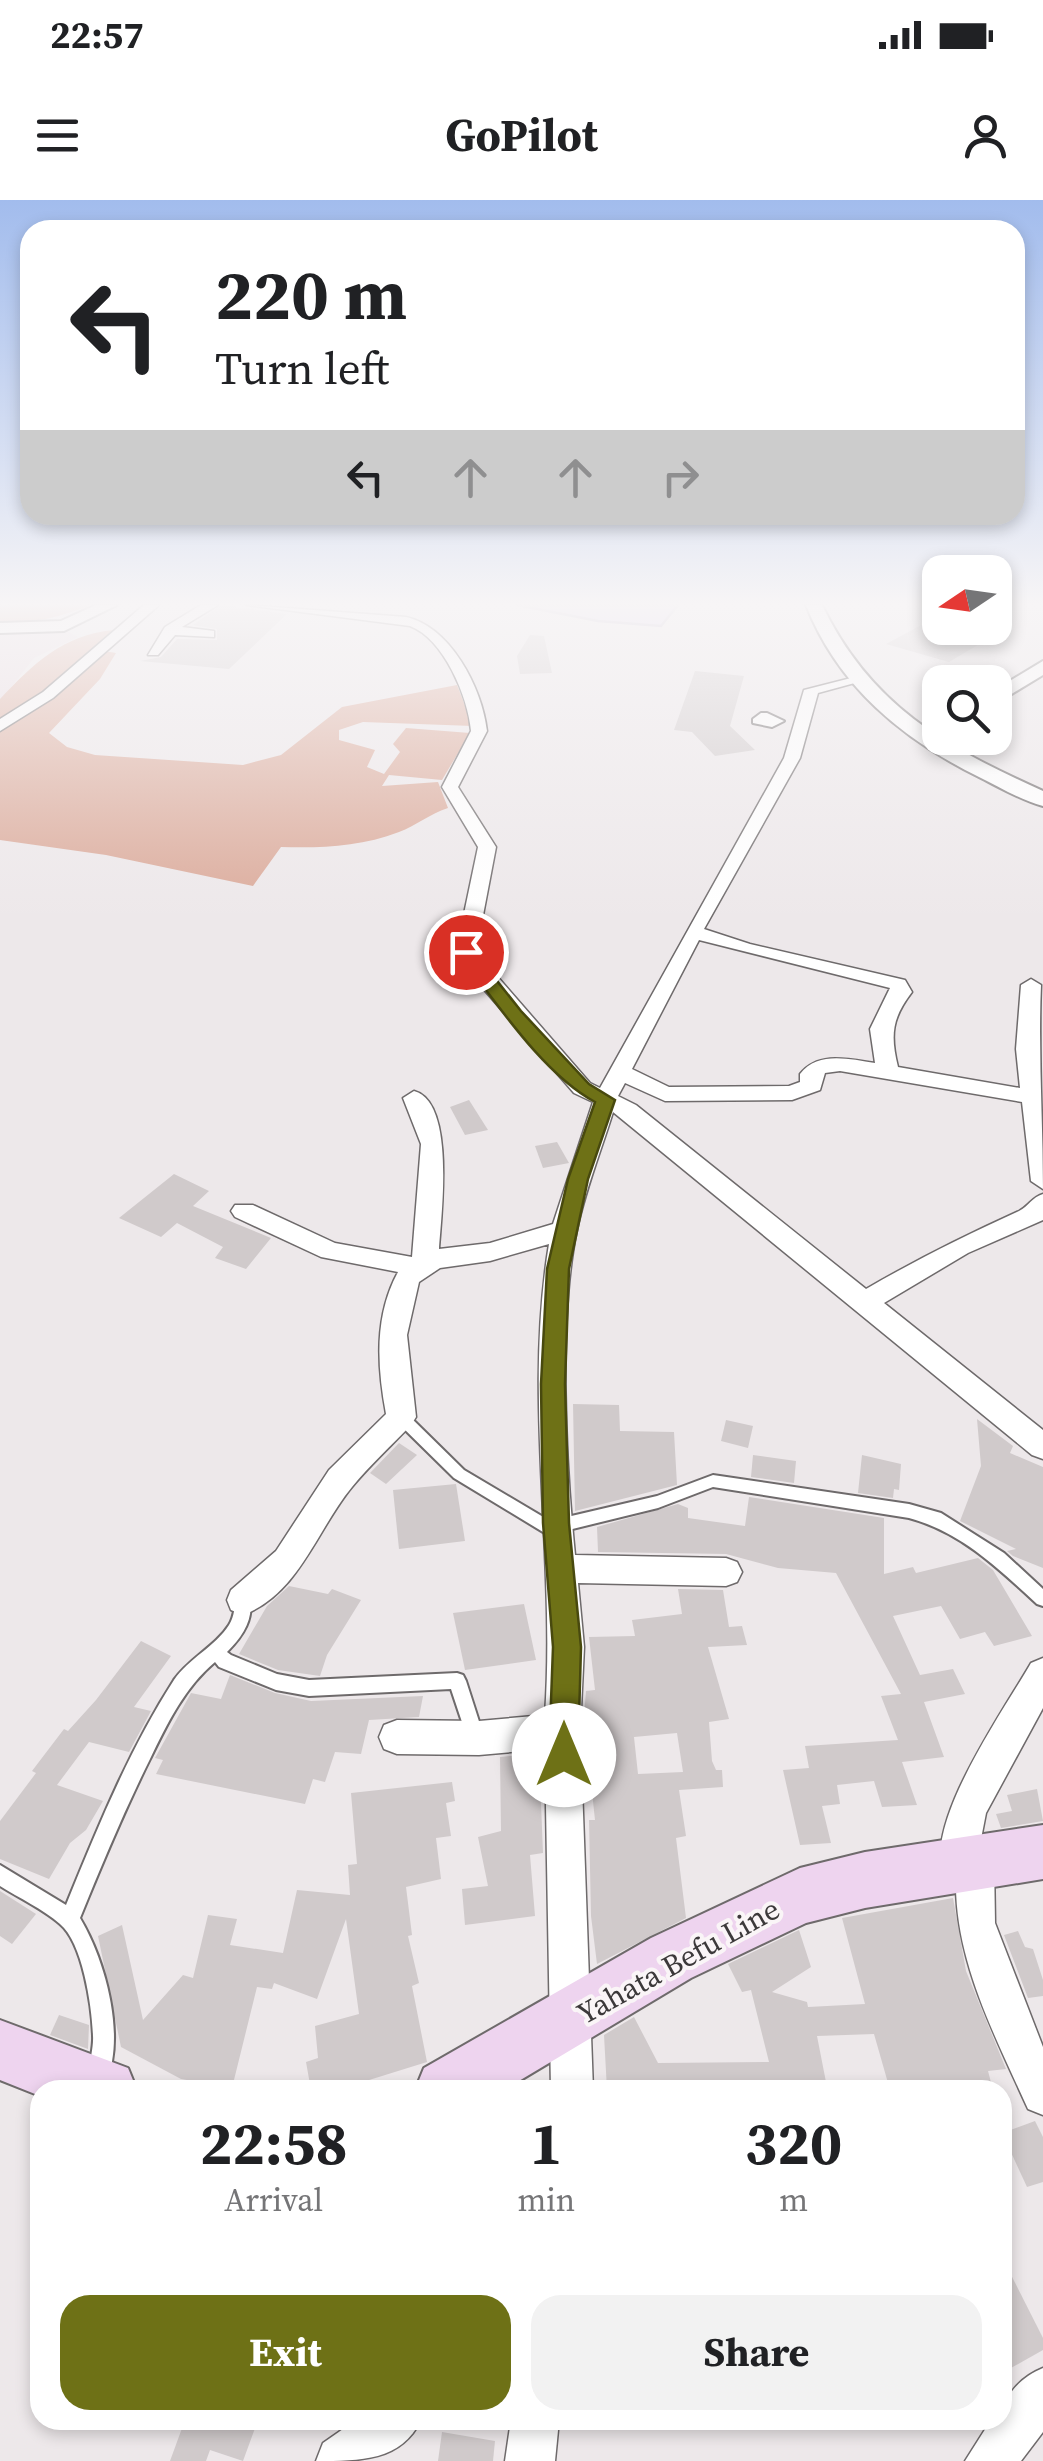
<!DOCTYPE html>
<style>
body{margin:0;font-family:"Source Serif 4",serif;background:#f2f2f2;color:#202124;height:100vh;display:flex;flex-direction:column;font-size:38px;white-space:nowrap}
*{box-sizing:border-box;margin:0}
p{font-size:32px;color:#757577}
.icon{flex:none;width:55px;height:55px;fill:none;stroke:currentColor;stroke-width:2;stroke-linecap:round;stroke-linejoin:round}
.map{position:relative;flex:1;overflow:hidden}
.side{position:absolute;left:30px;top:1880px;width:982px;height:350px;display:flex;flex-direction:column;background:#fff;border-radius:30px;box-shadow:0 5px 15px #0003}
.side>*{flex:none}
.top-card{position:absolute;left:20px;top:20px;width:1005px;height:305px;border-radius:30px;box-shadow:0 5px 15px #0003;background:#fff;color:#202124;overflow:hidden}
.needle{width:65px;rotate:257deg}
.controls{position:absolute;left:922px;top:355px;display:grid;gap:20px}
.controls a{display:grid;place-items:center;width:90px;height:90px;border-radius:20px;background:#fff;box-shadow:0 5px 15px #0003;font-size:50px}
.pin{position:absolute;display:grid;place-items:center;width:85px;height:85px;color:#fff;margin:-42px;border:5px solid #fff;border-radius:50%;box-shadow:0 2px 10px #0007}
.me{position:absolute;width:110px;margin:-55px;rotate:0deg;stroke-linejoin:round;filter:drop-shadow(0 0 8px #0008)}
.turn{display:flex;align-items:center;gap:35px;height:210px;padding:0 30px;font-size:45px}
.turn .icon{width:130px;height:130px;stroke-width:2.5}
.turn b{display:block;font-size:70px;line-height:85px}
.lanes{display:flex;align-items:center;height:95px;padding:0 30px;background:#0003;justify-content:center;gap:50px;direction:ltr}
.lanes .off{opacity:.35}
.eta{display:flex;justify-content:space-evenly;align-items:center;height:170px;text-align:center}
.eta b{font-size:60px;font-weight:700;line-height:70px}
.button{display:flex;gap:20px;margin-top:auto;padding:20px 30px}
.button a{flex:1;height:115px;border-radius:30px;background:#6e7116;color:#fff;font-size:40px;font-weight:700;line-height:115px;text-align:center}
.button a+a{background:#f2f2f2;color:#202124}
.status{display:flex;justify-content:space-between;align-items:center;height:70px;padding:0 50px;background:#fff;direction:ltr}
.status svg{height:28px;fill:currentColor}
header{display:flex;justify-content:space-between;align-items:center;height:130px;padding:0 30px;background:#fff;font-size:45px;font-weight:700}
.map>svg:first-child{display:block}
</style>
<div class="status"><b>22:57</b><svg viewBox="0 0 49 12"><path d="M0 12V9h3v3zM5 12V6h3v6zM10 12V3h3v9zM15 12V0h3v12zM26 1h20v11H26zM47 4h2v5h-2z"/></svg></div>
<header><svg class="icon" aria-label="menu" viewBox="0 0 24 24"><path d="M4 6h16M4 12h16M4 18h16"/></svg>GoPilot<svg class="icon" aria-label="person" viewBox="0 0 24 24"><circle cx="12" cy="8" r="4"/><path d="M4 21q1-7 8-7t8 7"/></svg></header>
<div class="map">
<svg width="1043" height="2261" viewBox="0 0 1043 2261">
<rect width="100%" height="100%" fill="#ede8ea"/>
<polygon fill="#e9dbe1" points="0,430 65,430 78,437 34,458 0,501"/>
<g fill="#dbaa9a">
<path d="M0 405H90C61 417 32 424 0 423Z"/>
<path d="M113 430 98 450 116 453 100 479 49 533 67 547 95 555 243 565 281 555 342 507 457 485 473 526 363 522 339 530V540L375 550 367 567 384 574 400 552 393 544 406 528 470 533 442 580 389 575 382 586 438 582 448 608C429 614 416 626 399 632 360 647 321 648 281 647L253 686 106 655 0 640V499C33 464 63 435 113 430Z"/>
</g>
<polygon fill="#d9c9f5" stroke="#aa9ebd" stroke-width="2.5" points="517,405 678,405 661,426 598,421"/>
<g fill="#d0cacb" fill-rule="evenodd">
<polygon points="221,405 287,414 229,469 140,461 161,457 177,439 217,440 217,429 193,425"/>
<polygon points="940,415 940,428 962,428 993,436 949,462 886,444"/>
<polygon points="530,435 544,436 552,473 520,474 517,456"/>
<polygon points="695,471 744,476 730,526 755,550 715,556 692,532 674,530"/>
<polygon points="469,900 488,930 465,935 450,907"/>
<polygon points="557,942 569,963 543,968 535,946"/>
<polygon points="174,974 209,991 193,1006 271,1038 246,1069 215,1058 223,1047 177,1023 161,1037 119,1018"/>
<polygon points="573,1204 619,1205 620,1231 674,1232 677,1285 575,1311"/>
<polygon points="977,1219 1013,1246 1010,1253 1043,1267 1043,1368 1013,1356 1007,1351 1016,1349 960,1321 981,1266"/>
<polygon points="726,1220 753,1226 748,1248 721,1241"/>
<polygon points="399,1243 417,1255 386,1284 370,1273"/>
<polygon points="753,1255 796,1261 794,1283 751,1277"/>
<polygon points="862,1255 901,1264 899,1290 894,1289 893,1298 858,1293"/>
<polygon points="456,1284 465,1341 399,1349 393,1290"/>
<polygon points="749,1297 884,1318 884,1374 913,1367 916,1373 978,1358 993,1370 1032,1436 994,1446 985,1432 960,1439 941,1406 893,1416 920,1475 953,1469 965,1494 924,1502 944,1557 902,1562 917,1605 882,1607 874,1581 837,1585 840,1604 822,1606 831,1643 800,1645 783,1570 809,1568 805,1546 898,1540 881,1496 901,1494 836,1373 778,1368 726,1354 598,1352 597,1327 678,1304 688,1308 688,1318 745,1326"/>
<polygon points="289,1386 328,1394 332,1389 361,1400 327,1455 320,1476 278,1470 239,1454 267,1406"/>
<path d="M678 1389 723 1390 729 1427 742 1426 747 1445 708 1447 729 1519 709 1522 712 1561 716 1570H722L723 1587 679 1590 686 1636 676 1638 686 1718 597 1764 591 1716 589 1620H595L584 1516 586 1491 595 1490 589 1437 635 1436 632 1420 682 1414ZM677 1533 683 1572 638 1574 634 1537Z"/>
<polygon points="524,1404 536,1460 465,1470 453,1413"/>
<polygon points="141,1441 171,1456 134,1507 151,1511 129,1552 89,1542 57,1585 103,1601 86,1630 70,1643 49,1679 0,1659 0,1621 36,1573 32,1571 64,1529 68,1531 96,1500"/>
<polygon points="230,1475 275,1493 311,1501 423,1496 419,1517 369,1520 361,1554 335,1552 325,1582 313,1579 305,1604 156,1574 163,1560 155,1558 191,1493 221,1499"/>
<polygon points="539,1553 543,1653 530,1655 535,1716 465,1725 462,1689 488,1686 478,1637 501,1631 500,1557"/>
<polygon points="452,1582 455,1601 446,1603 451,1636 436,1638 441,1679 406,1687 412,1735 408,1736 419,1783 412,1786 427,1862 337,1890 311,1890 306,1862 318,1858 315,1826 359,1814 346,1719 317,1799 274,1783 272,1789 257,1787 232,1888 181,1879 121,1847 98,1736 122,1725 143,1820 183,1775 193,1778 208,1715 237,1719 230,1745 283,1753 297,1690 350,1695 348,1665 357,1664 351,1593"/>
<polygon points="1037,1589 1043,1621 1001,1628 996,1614 1012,1611 1007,1595"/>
<polygon points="0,1691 36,1714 12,1744 0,1736"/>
<polygon points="953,1698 966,1771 1006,1869 988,1871 993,1890 890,1890 874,1834 817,1836 826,1882 753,1890 607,1890 604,1835 634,1817 658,1863 769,1862 751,1790 742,1792 728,1764 799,1730 811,1767 772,1792 807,1802 808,1807 865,1804 842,1718"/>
<polygon points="1018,1731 1025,1747 1033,1749 1043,1780 1043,1796 1028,1798 1004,1735"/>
<polygon points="59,1815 89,1825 88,1849 50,1835"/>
<polygon points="1035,1921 1043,1937 1043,1982 1027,1987 1002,1933"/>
<polygon points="1002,2057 1043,2138 1043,2150 1002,2173"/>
<polygon points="185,2220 258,2220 243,2261 210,2250 206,2261 170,2261"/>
<polygon points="442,2232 495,2241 493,2261 438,2261"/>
</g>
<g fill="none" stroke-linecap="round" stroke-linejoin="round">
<g stroke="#6e6a6b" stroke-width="4">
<g id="service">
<polygon points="761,513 767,513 784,521 772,527 753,523 753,519"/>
<path d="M401 1211 406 1213 464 1270 550 1321 657 1296 713 1275 909 1304 941 1313 1004 1353 1043 1389V1406L1037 1404C998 1368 961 1332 909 1318L713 1287 658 1308 548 1335 454 1278 396 1221 394 1217 396 1213Z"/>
<path d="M243 1394 249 1396C255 1418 243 1436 227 1452L231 1455 277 1474 309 1480 457 1473 463 1475 466 1481 484 1537 481 1543 475 1545 469 1543 451 1489 309 1496 276 1490 219 1467 215 1462C184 1488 167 1524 150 1559 124 1611 102 1664 80 1718 105 1760 126 1835 106 1882L99 1886 92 1882C86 1869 94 1851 93 1836 92 1807 83 1743 60 1724 43 1709 19 1698 0 1686V1665L66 1705C97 1629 129 1550 174 1480 189 1458 215 1447 229 1425 235 1416 234 1406 237 1396Z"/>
</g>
</g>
<g stroke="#6e6a6b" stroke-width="3">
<g id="minor">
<polygon points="144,405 159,405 53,498 0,531 0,519 43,492"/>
<polygon points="201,405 218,405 182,427 214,431 214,437 175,435 158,455 148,455 165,427"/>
<path d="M246 405 406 417C450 427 482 487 487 531L458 587 496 647 476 752 590 883 600 888 784 558 804 490 855 477 862 481 818 493 800 558 704 729 750 744 905 780 912 792C892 818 890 835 898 867L1020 888 1016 849 1021 785 1031 779 1041 785C1038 853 1043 921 1043 989L1031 981 1022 902 840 871 825 873 820 890 792 900 665 901 625 883 618 896 636 905 866 1089C916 1060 966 1035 1019 1011 1029 1006 1032 997 1043 994V1020L968 1053 884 1103 1043 1230V1259L1032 1255 613 912C601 951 585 990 577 1030 558 1118 566 1265 575 1355L726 1358 737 1362 742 1372 737 1382 726 1386 578 1383 584 1447 580 1530 593 1890H551L545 1549 479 1555 397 1554 384 1549 379 1537 384 1525 397 1520 479 1521 545 1515C556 1358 523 1201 549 1044L490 1061 440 1068 419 1082 407 1135 416 1217 411 1225C392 1245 370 1265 352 1287 317 1329 299 1394 243 1415L231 1410 227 1400 231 1390 276 1351 329 1270 386 1214C377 1166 374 1116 398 1072L321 1057 235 1017 231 1011 235 1005H253L335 1043 412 1057 421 944 403 898 414 891C456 902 441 1016 439 1049L490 1043 553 1024 593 902 574 893 466 769 456 752 478 647 442 587 471 531C468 497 444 439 410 426ZM699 740 890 788 870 829 875 863C848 859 818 851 800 874V882L789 886 669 887 632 869Z"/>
<path d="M1043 1458V1508L986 1613 980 1644 988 1648 994 1661 995 1723 1043 1847V1915L1028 1909C996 1838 955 1761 956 1682L944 1677C922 1625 1004 1510 1031 1463Z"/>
<path d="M1043 2168V2232L1021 2261H965L991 2220H1002C1002 2196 1021 2177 1043 2168Z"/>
<path d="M356 2220H421C401 2261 361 2261 316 2261L323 2243Z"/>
<polygon points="511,2220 559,2220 555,2261 505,2261"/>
</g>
</g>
<g stroke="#6e6a6b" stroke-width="4">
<g id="tertiary">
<polygon points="96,405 117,405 64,431 0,433 0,423 61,421"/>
<path d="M806 405H822C870 505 945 547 1043 591V606C1021 600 999 587 979 577 902 539 838 486 806 405Z"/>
<polygon points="1043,461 1043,475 995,504 995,490"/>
</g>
</g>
<g stroke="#6e6a6b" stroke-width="4">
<g id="secondary">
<polygon points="1043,1625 1043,1679 865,1708 806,1723 691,1778 504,1890 415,1890 424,1868 651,1738 800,1668 865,1652"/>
<polygon points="0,1820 128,1868 137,1890 40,1890 40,1896 0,1880"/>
</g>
</g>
<use href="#service" fill="#fff" fill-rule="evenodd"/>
<use href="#minor" fill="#fff" fill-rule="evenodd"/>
<use href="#tertiary" fill="#fff" fill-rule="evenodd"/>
<use href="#secondary" fill="#eed4ef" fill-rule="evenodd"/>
</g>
<linearGradient id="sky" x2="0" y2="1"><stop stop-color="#a2bced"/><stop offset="0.56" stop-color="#f7f5f6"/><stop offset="1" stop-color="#f7f5f6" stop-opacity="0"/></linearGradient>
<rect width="1043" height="721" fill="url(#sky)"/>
<path fill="#6e7116" stroke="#48490e" stroke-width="2.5" d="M460 748H471L521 811 589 884 615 900 588 979 569 1069 565 1184 569 1323 581 1447 578 1555 574 1565 564 1570 553 1565 549 1555 553 1447 543 1323 541 1184 547 1069 568 979 595 902C543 874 496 802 460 756Z"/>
<g text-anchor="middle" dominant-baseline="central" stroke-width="8" stroke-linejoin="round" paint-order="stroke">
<g font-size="30" fill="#3c393a" stroke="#faf5f7">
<text transform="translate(678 1761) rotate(-29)">Yahata Befu Line</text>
</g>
</g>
</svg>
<div class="controls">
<a><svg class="needle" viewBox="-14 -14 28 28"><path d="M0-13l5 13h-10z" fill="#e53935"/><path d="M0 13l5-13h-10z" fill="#757577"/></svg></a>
<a><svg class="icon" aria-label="search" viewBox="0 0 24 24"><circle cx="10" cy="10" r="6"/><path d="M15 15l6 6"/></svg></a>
</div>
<div class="pin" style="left:466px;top:752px;background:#d93025"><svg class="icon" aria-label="arrive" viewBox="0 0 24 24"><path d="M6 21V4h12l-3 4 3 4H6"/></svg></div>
<svg class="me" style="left:564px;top:1555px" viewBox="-20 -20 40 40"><circle r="19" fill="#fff"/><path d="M0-13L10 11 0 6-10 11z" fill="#6e7116"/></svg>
<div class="top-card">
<div class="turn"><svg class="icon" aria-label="left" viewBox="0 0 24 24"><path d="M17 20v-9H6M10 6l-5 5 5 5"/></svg><div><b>220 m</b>Turn left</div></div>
<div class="lanes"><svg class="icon" aria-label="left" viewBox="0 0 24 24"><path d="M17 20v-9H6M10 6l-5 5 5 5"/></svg><svg class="icon off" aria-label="ahead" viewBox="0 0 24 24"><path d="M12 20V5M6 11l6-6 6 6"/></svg><svg class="icon off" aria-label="ahead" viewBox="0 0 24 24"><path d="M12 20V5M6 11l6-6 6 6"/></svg><svg class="icon off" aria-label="right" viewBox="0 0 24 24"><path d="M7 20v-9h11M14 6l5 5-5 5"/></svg></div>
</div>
<section class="side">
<div class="eta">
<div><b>22:58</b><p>Arrival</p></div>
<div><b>1</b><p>min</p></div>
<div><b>320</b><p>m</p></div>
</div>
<div class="button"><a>Exit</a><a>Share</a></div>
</section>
</div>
